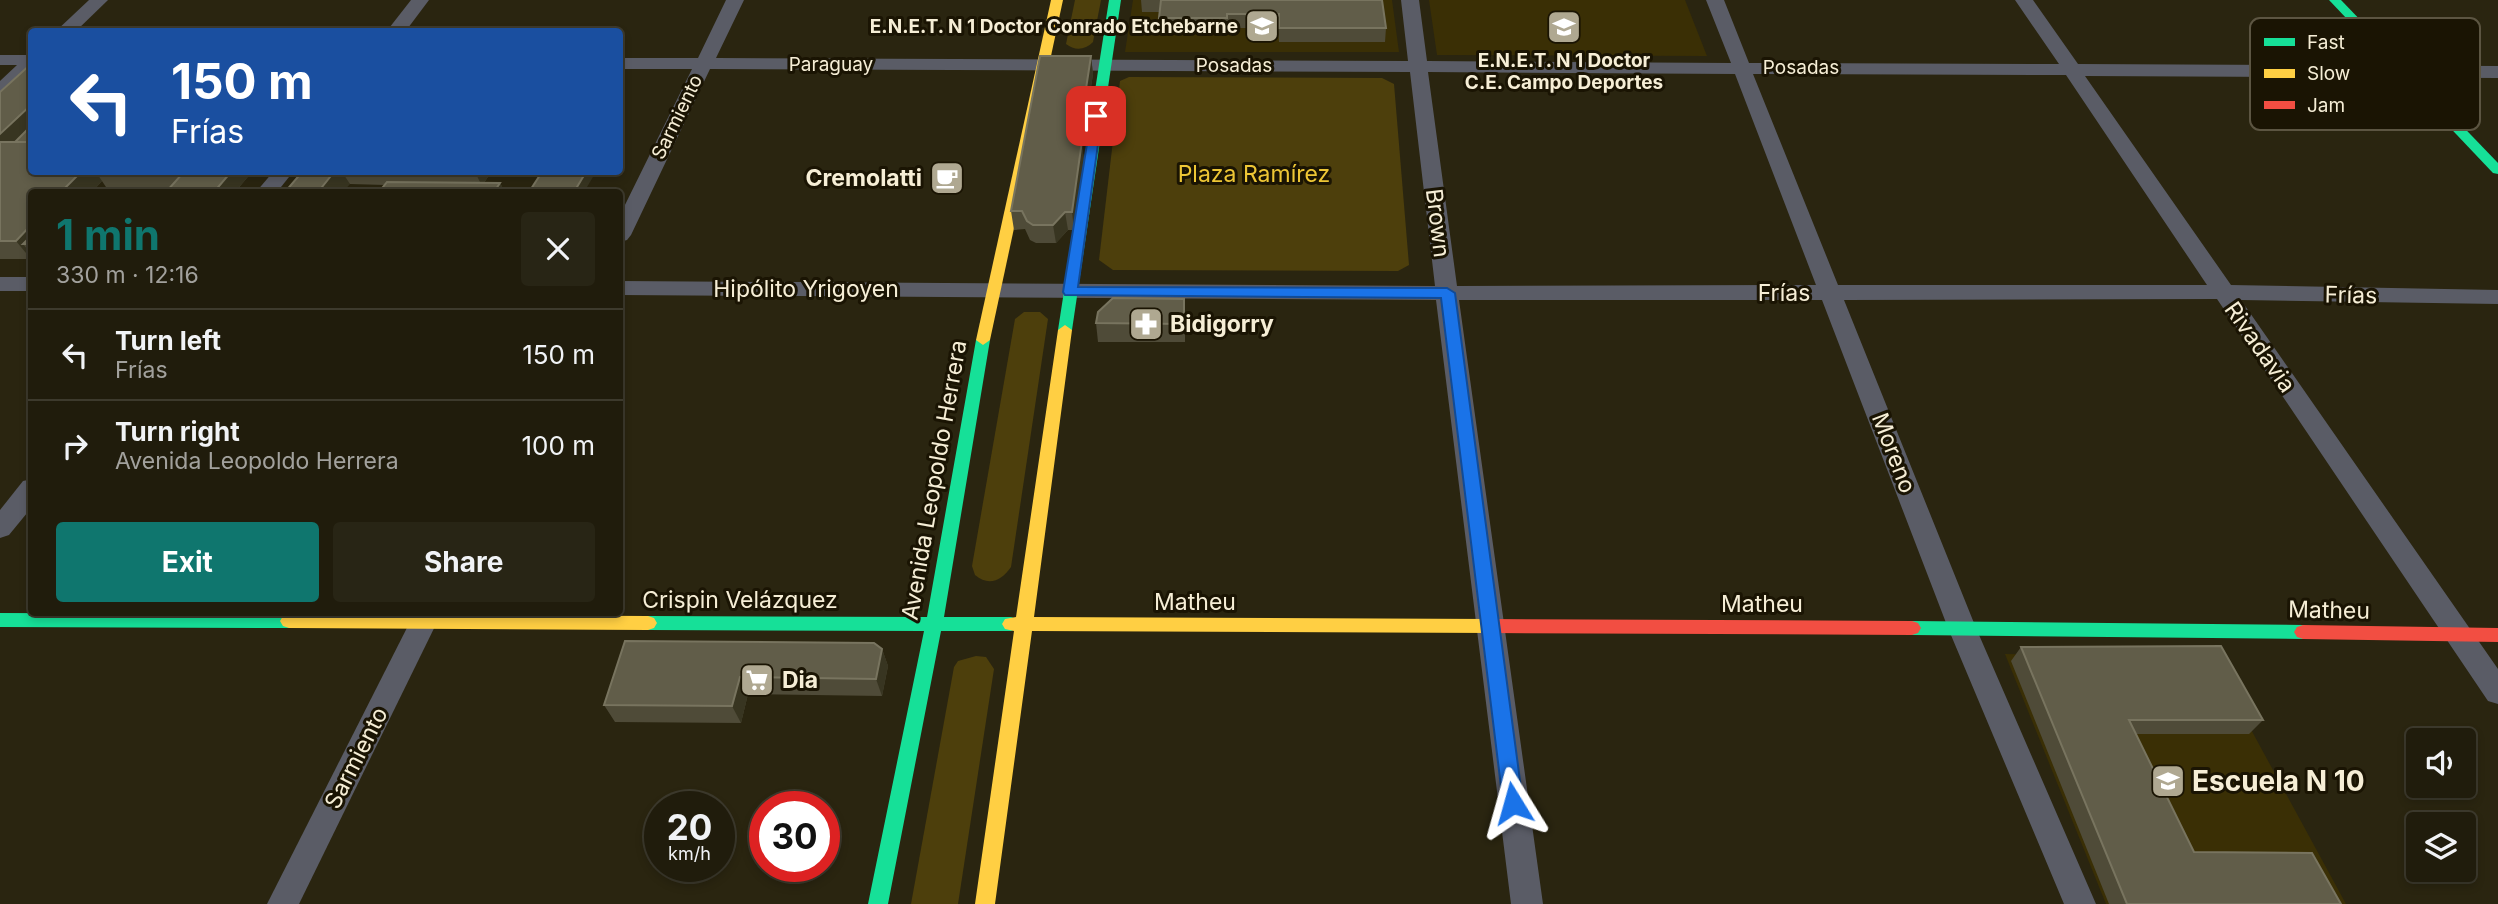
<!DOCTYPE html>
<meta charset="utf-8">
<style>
body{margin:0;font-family:Inter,sans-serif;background:#282515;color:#f1f3f6;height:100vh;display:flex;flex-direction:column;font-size:26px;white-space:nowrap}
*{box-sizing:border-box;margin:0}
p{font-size:23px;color:#a2a19d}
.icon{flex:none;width:38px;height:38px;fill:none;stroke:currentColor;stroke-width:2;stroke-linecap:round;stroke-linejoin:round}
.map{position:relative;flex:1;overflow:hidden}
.drawer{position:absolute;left:28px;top:189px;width:595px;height:427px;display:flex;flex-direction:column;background:#201c0c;border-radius:7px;box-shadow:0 4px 10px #0003,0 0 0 2px #3d3a2d}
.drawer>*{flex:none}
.banner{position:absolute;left:28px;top:28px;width:595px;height:147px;border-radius:7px;box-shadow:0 4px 10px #0003,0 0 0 2px #3d3a2d;background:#1a4fa0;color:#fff;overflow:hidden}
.fabs{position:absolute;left:2406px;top:728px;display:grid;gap:14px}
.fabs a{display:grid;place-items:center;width:70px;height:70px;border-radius:7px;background:#201c0c;box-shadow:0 4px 10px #0003,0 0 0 2px #3d3a2d;font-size:35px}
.speed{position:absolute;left:644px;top:791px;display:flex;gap:14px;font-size:35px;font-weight:700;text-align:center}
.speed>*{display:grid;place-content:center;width:91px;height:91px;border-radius:50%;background:#201c0c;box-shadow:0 4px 10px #0003,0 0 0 2px #3d3a2d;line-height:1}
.speed small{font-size:18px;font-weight:400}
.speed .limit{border:10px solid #d22;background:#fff;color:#111}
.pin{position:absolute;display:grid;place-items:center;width:60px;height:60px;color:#fff;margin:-30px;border-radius:14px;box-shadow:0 4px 10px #0006}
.me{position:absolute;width:77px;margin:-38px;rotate:352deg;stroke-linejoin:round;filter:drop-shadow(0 0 5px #0008)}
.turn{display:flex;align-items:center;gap:24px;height:147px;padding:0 28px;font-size:32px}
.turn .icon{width:91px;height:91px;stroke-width:2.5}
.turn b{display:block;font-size:49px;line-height:60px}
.round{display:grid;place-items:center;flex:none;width:74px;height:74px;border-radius:7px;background:#282515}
.summary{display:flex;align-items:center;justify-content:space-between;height:119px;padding:0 28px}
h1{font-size:42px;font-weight:700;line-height:52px;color:#0f766e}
.cta{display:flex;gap:14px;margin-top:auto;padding:14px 28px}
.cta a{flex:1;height:80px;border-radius:7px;background:#0f766e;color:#fff;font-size:28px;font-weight:700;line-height:80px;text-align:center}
.cta a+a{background:#282515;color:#f1f3f6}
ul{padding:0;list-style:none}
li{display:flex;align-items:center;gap:21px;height:91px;padding:0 28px;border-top:2px solid #3d3a2d}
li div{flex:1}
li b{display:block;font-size:26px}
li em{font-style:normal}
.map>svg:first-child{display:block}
</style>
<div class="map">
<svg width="2498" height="904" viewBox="0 0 2498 904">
<rect width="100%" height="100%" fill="#2a2510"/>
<g fill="#3a2f05">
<polygon points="1133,0 1392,0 1399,52 1125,52"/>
<polygon points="1429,0 1685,0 1707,56 1437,55"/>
<polygon points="2005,654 2212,658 2346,904 2106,904"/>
</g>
<g fill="#4d3f0c">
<path d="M1075 0H1101L1093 42C1085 50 1075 51 1066 44Z"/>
<polygon points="1129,77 1382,78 1394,84 1409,265 1398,271 1113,270 1099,260 1120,81"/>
<path d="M1024 312H1040L1048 319 1011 567C1002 580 989 587 975 575L972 566 1015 319Z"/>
<polygon points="976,656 986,657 994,669 958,904 911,904 954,667 958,661"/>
</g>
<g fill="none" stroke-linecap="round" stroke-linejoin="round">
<g fill="#5a5c66" fill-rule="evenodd">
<polygon points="89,0 108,0 75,32 55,32"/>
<polygon points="411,0 429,0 405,32 386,32"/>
<path d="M726 0H744L716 58 1408 61 1401 0H1419L1427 61 1731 63 1706 0H1724L1749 63 2059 64 2015 0H2033L2078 64 2498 66V78L2085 76 2231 285 2498 290V304L2241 300 2498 669V704L2488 701 2217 299 1844 300 1976 628 2096 904H2064L1948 628 1822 300H1459L1543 904H1511L1436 300 620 295V281L1435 286 1410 72 710 69 631 235 627 240 620 242V215L692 69H620V58H698ZM1428 72 1735 74 1816 285 1457 286ZM1753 74 2066 75 2207 285H1838Z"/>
<polygon points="0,55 32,55 32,72 7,95 0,97 0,81 17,65 0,65"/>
<polygon points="273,172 293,172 277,192 256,192"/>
<rect x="0" y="277" width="32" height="14"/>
<polygon points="32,479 32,507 9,535 0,538 0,510 23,481"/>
<polygon points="415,612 442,612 299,904 267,904"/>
</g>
<g fill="#16e098" fill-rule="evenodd">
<polygon points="1109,0 1121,0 1072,330 1065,335 1058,330"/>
<polygon points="2329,0 2341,0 2498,163 2498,174 2493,173"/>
<polygon points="983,335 990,340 944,617 1011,617 1017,619 1020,624 1017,629 1011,631 941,631 888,904 868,904 924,631 648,630 642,628 639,623 642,618 648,616 927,617 976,340"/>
<polygon points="0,613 289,614 295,616 298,621 295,626 289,628 0,627"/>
<polygon points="1912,621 2303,625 2309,627 2312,632 2309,637 2303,639 1912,635 1906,633 1903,628 1906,623"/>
</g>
<g fill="#ffcf43" fill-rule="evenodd">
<polygon points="1051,0 1063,0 990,340 983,345 976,340"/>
<polygon points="1065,325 1072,330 1034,617 1492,619 1498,621 1501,626 1498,631 1492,633 1032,631 995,904 975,904 1014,631 1005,629 1002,624 1005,619 1016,617 1058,330"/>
<polygon points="289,614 648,616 654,618 657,623 654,628 648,630 289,628 283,626 280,621 283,616"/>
</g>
<g fill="#f24e42" fill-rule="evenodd">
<polygon points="1492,619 1912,621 1918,623 1921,628 1918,633 1912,635 1492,633 1486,631 1483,626 1486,621"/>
<polygon points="2303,625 2498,628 2498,642 2303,639 2297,637 2294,632 2297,627"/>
</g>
</g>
<g fill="#4f4b38">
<polygon points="1141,0 1382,0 1386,28 1385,42 1279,42 1278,28 1228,28 1227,32 1160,32 1160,12 1142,12"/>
<polygon points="1091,56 1093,74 1082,146 1084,160 1074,230 1068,230 1056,243 1036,243 1030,240 1025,229 1014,230 1011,211"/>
<polygon points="0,92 32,172 252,172 235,192 170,187 106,187 102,181 92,192 32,192 32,259 0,259"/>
<polygon points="302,172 491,172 484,183 500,183 505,192 379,192 385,185 350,184"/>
<polygon points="1185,317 1185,342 1098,342 1096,323"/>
<polygon points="2021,647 2263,720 2249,734 2135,734 2194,852 2341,904 2109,904 2011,661"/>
<polygon points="882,649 888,666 882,696 748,694 741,723 615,722 604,705"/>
</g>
<g fill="#383521">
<polygon points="1091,56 1093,74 1082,146 1084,160 1074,230 1072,212 1078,141"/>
<polygon points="32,104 32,129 0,158 0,134"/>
<polygon points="81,172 112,172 96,172 102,181 92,192 61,192"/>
<polygon points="231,172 252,172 235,192 214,192"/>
<polygon points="334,172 342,172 350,184 343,192 318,192"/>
<polygon points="475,172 491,172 482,186"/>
<polygon points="586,172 596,172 584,192 574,192"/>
<polygon points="500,183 505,192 494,192"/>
<polygon points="1065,212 1068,230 1056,243 1053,225"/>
<polygon points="32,224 32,244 23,244 32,255 31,259 16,241"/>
<polygon points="882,649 888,666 882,696 876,679"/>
<polygon points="740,677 748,694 741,723 732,706"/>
</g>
<g fill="#615d49" stroke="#78745f" stroke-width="2">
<polygon points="1161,0 1382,0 1386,28 1279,28 1279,14 1227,14 1227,18 1159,18"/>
<polygon points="1040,56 1091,56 1078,141 1082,141 1072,212 1065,212 1053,225 1033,225 1027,221 1022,211 1011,211"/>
<polygon points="32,63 32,104 0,134 0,92"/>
<polygon points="32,125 32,142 15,142"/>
<polygon points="0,142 32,142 32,172 81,172 61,192 32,192 32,224 16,241 0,241"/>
<polygon points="96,172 231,172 214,192 166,192 183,173"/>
<polygon points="302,172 334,172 318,192 285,192"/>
<polygon points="542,172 586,172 574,192 529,192"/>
<polygon points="387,182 500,183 494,192 379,192"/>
<polygon points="32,235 32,244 23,244"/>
<polygon points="1113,298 1184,299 1184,324 1096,323 1098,312"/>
<polygon points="625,641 874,643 882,649 876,679 740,677 732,706 604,705"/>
<polygon points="2221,646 2263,720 2129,720 2194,852 2312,853 2341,904 2127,904 2021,647"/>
</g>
<polygon fill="#1a73e8" stroke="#114b97" stroke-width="2" points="1092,113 1102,116 1078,287 1447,288 1455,293 1523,803 1520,809 1513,812 1506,809 1503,803 1441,298 1065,295 1063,292"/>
<defs>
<g id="school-square" transform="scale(1.75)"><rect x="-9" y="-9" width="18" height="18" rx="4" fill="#afa891" stroke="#1a1403"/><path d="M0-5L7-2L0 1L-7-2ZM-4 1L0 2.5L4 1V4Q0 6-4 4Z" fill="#fff"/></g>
<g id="cafe-square" transform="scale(1.75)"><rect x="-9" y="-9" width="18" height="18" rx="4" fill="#afa891" stroke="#1a1403"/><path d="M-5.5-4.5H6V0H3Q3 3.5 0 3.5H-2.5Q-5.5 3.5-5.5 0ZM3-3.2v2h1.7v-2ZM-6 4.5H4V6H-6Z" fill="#fff"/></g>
<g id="pharmacy-square" transform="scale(1.75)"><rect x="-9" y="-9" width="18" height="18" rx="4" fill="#afa891" stroke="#1a1403"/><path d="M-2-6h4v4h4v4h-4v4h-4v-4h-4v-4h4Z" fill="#fff"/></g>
<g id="supermarket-square" transform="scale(1.75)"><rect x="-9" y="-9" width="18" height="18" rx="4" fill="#afa891" stroke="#1a1403"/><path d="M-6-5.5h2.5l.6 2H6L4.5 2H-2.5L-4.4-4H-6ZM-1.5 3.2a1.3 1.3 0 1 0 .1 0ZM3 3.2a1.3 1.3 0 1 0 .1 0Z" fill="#fff"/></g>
</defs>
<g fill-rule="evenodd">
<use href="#school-square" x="1262" y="26"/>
<use href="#school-square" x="1564" y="27"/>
<use href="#cafe-square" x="947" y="178"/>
<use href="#pharmacy-square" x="1146" y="324"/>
<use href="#supermarket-square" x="757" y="680"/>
<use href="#school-square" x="2168" y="781"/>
</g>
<g text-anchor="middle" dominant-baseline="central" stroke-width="6" stroke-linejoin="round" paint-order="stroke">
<g font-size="19" font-weight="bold" fill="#f6eed6" stroke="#1a1403" text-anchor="end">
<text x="1238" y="26">E.N.E.T. N 1 Doctor Conrado Etchebarne</text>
<text x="1564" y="60" text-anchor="middle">E.N.E.T. N 1 Doctor<tspan x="1564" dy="22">C.E. Campo Deportes</tspan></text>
</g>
<g font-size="19" fill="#f6eed6" stroke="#1a1403">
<text x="831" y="64">Paraguay</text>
<text x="1234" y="65">Posadas</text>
<text x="1801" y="67">Posadas</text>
<text transform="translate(677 117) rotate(-64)">Sarmiento</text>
</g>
<g font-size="23" fill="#edc635" stroke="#1a1403">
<text x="1254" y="174">Plaza Ramírez</text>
</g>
<g font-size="23" font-weight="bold" fill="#f6eed6" stroke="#1a1403" text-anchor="start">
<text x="922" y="178" text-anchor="end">Cremolatti</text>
<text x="1170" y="324">Bidigorry</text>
<text x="782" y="680">Dia</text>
</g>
<g font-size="23" fill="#f6eed6" stroke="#1a1403">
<text transform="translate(1438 223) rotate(83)">Brown</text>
<text x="806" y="289">Hipólito Yrigoyen</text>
<text x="1784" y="293">Frías</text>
<text transform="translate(2351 295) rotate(1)">Frías</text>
<text transform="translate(2260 347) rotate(55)">Rivadavia</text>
<text transform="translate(1894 453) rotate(69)">Moreno</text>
<text transform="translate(934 480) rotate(-80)">Avenida Leopoldo Herrera</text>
<text x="740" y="600">Crispin Velázquez</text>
<text x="1195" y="602">Matheu</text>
<text x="1762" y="604">Matheu</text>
<text transform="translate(2329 610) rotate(1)">Matheu</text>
<text transform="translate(356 758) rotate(-63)">Sarmiento</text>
</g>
<g font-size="28" font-weight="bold" fill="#f6eed6" stroke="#1a1403" text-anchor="start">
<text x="2192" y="781">Escuela N 10</text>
</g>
</g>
<rect x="2250" y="18" width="230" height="112" rx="10" fill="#1a1403" stroke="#5c5542" stroke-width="2"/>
<rect x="2264" y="38" width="31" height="8" fill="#16e098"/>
<rect x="2264" y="69" width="31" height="9" fill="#ffcf43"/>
<rect x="2264" y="101" width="31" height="8" fill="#f24e42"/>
<g font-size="19" fill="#f6eed6">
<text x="2307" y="49">Fast</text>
<text x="2307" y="80">Slow</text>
<text x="2307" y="112">Jam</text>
</g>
</svg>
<div class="fabs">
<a><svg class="icon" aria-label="sound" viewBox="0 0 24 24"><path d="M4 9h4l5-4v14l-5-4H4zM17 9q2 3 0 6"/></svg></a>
<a><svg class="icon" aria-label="layers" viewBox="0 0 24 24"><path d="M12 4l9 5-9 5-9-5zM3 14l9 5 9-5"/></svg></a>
</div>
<div class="speed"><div>20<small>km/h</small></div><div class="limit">30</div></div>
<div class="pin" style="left:1096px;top:116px;background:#d93025"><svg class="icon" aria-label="arrive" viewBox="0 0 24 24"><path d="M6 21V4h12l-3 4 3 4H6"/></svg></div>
<svg class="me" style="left:1513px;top:803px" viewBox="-20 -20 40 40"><path d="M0-17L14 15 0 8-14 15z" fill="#1a73e8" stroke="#fff" stroke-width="4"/></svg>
<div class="banner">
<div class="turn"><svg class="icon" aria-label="left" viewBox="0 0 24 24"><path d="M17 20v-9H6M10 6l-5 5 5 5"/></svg><div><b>150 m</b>Frías</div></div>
</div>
<section class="drawer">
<div class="summary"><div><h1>1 min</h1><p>330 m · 12:16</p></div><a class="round"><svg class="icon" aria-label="close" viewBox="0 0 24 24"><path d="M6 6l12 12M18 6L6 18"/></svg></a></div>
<ul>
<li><svg class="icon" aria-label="left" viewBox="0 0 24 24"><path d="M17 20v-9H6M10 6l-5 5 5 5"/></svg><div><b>Turn left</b><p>Frías</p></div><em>150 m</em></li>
<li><svg class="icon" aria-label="right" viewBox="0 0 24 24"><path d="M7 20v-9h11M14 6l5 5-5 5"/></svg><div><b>Turn right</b><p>Avenida Leopoldo Herrera</p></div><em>100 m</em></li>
</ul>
<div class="cta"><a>Exit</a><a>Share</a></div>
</section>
</div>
